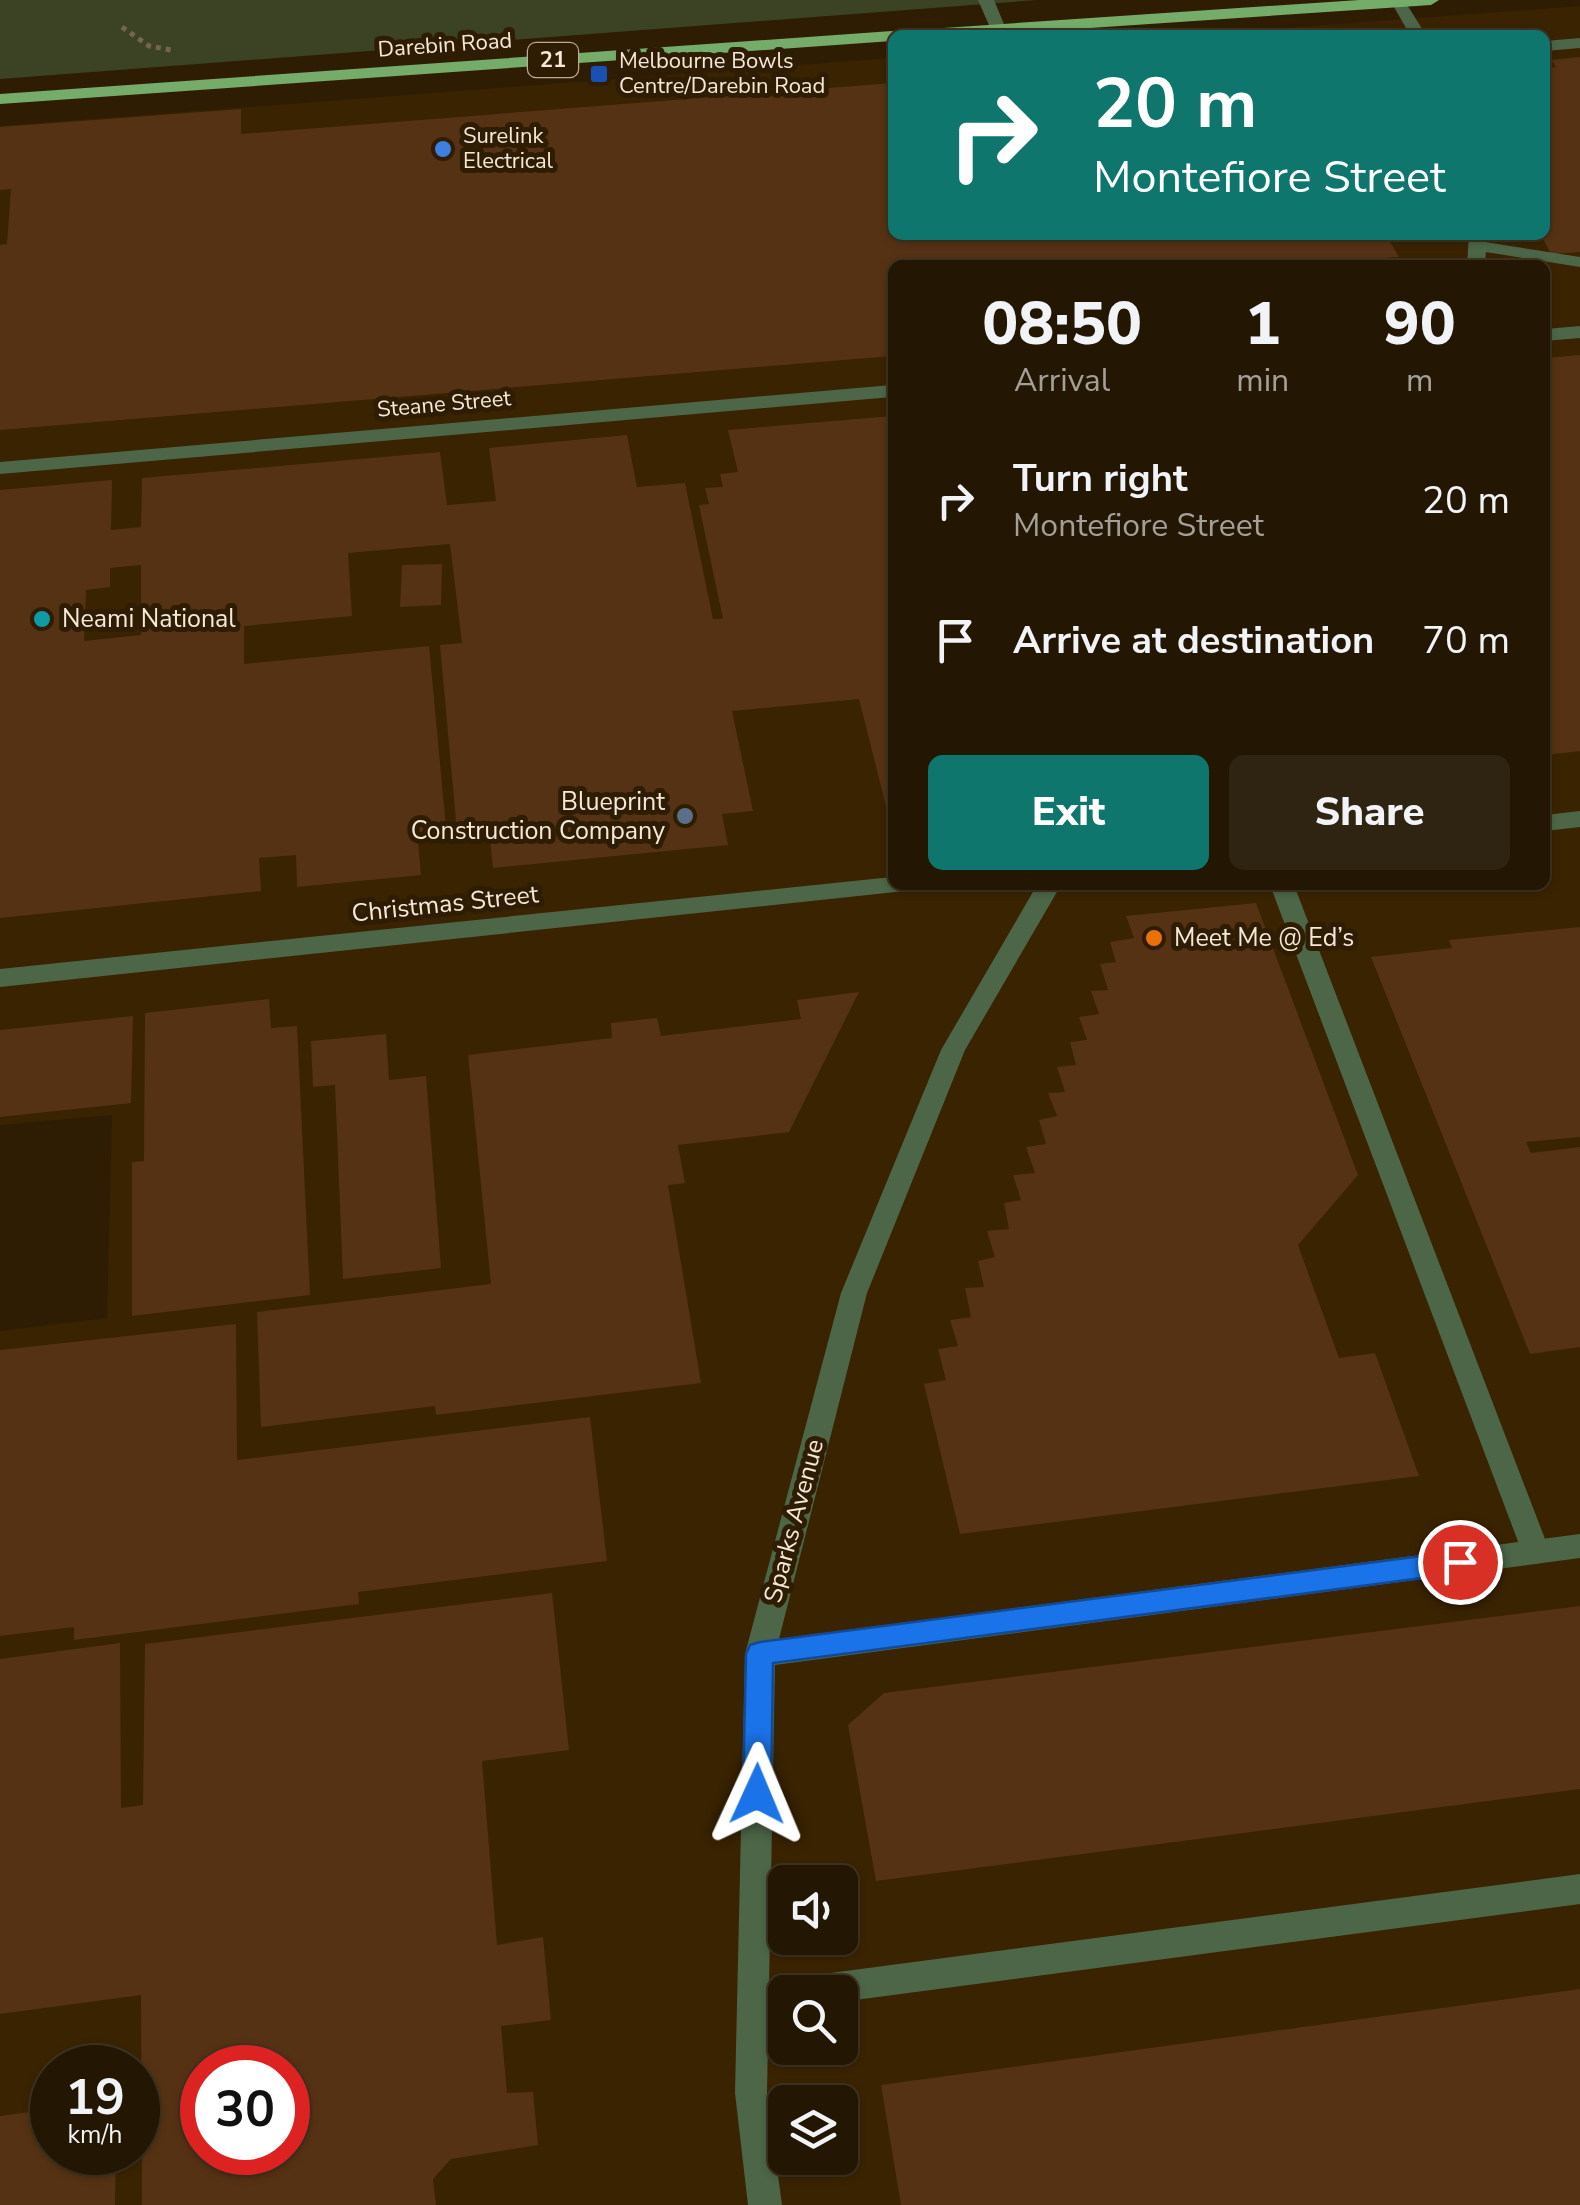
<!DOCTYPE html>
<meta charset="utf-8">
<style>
body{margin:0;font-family:"Nunito Sans",sans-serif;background:#2f2311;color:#f1f3f6;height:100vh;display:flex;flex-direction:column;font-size:38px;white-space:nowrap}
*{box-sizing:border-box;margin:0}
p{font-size:32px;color:#a39f99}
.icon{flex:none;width:55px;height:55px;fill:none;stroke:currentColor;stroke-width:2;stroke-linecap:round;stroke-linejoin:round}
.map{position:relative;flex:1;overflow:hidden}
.side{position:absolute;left:888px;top:260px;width:662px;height:630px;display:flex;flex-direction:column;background:#231602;border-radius:15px;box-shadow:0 2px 8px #0004,0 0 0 2px #403524}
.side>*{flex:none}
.top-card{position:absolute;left:888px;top:30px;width:662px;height:210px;border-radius:15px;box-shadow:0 2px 8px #0004,0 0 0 2px #403524;background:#0f766e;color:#fff;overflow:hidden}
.buttons{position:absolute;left:768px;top:1865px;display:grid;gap:20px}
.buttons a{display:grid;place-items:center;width:90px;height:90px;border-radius:15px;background:#231602;box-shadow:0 2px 8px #0004,0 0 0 2px #403524;font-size:50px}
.speed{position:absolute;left:30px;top:2045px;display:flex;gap:20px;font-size:50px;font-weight:700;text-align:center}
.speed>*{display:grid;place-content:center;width:130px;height:130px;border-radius:50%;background:#231602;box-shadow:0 2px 8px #0004,0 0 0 2px #403524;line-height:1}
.speed small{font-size:25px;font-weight:400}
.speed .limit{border:15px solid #d22;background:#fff;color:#111}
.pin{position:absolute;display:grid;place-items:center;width:85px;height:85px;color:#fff;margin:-42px;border:5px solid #fff;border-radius:50%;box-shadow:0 2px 10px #0007}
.me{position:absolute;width:110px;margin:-55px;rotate:1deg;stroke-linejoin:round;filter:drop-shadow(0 0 8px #0008)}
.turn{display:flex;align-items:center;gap:35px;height:210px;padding:0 40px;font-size:45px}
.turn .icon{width:130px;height:130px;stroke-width:2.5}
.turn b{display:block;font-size:70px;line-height:85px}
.eta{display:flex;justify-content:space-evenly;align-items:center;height:170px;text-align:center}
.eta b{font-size:60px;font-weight:800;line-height:70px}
.action{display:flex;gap:20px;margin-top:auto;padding:20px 40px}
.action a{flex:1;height:115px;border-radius:15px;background:#0f766e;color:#fff;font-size:40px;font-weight:800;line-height:115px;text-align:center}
.action a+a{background:#2f2311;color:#f1f3f6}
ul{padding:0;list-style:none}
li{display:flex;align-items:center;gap:30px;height:140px;padding:0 40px}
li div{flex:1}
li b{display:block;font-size:38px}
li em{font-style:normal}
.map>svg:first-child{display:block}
</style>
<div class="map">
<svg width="1580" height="2205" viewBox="0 0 1580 2205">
<rect width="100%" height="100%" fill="#2f1d03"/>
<path fill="#3a2300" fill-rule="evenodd" d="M1580 6V2205H0V1331L107 1318 112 1115 0 1125V126L892 58V235H1545V35H1194ZM892 265H1545V885H892ZM785 1882H840V1938H785ZM785 1992H840V2048H785ZM52 2068H138V2152H52ZM202 2068H288V2152H202ZM785 2102H840V2158H785Z"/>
<polygon fill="#3b4324" points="0,0 1037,0 0,79"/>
<g fill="#553213" fill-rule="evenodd">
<polygon points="1580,57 1580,252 1551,254 1541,235 1545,235 1545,68 1556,67 1551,60"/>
<polygon points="892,83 892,235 1386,235 1399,257 1367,259 1370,265 892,265 892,356 0,430 0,245 7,244 11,189 0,190 0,127 241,109 241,134"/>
<polygon points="1580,355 1580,751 1545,755 1545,358"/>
<path d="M892 416V830L859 699 732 711 753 811 722 814 728 845 493 868 489 829 457 832 440 645 462 643 450 544 348 553 352 616 244 626V664L429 646 447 838 418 842 421 875 297 887 296 855 259 858 261 891 0 918V490L112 480 111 530 141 527 142 478 440 452 447 505 496 501 489 448 627 435 637 487 685 483 713 619H723L699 505 709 504 705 488 723 487 720 474 738 472 728 430ZM141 565V635L84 641 86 590 110 587V568Z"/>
<polygon points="442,564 441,605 400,607 402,565"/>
<polygon points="1256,903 1358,1175 1298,1245 1339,1358 1375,1353 1419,1476 960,1534 924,1384 946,1380 938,1349 958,1346 950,1320 971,1317 965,1288 984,1287 978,1261 995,1257 987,1231 1009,1229 1004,1203 1021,1200 1013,1175 1035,1173 1026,1147 1046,1144 1039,1120 1057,1116 1048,1093 1065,1092 1057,1067 1076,1065 1070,1042 1087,1040 1079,1017 1099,1014 1091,991 1108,990 1100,964 1116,962 1110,942 1134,938 1126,916"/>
<polygon points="1580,927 1580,1137 1526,1142 1531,1153 1580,1147 1580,1347 1530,1354 1371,957 1452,948 1449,940"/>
<polygon points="859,992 789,1132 678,1145 685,1183 668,1185 701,1383 436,1415 435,1406 261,1427 257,1312 491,1284 468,1055 612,1038 611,1023 657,1018 661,1036 801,1019 797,1000"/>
<polygon points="269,999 271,1028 297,1026 310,1295 132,1316 132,1162 144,1161 145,1013"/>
<polygon points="133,1016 131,1103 0,1117 0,1030"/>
<polygon points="386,1034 389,1080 426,1076 441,1268 343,1279 335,1085 313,1087 311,1041"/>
<polygon points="236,1324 237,1460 590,1417 607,1561 358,1592 359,1604 74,1640 74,1627 0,1636 0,1350"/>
<path d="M552 1593 569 1750 482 1761 497 1945 543 1937 551 2020 501 2026 507 2093 533 2092 538 2145 451 2159 433 2179 436 2205H142L141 1995 0 2014V1659L120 1643 121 1808 143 1805 145 1644ZM202 2068H288V2152H202Z"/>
<polygon points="1580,1606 1580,1789 876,1881 848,1725 884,1693"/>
<polygon points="1580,1989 1580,2205 901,2205 881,2085"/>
<polygon points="52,2109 52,2152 116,2152 115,2205 0,2205 0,2116"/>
</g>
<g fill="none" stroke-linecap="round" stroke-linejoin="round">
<polyline stroke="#75654f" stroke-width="5" stroke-dasharray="5 5" stroke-linecap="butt" points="122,27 149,46 171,50"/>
<g fill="#4d6647" fill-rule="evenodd">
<polygon points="978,0 994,0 1006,29 1004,32 992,32"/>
<polygon points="1580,38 1580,48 1545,51 1545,41"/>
<polygon points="1479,241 1580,257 1580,267 1473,250 1470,246"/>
<polygon points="1270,885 1294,885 1550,1552 1546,1561 1536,1564 1526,1561 1522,1552"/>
<polygon points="1580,1874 1580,1904 840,2002 840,1992 785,1992 785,2010 753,2014 742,2010 737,1999 742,1988 800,1977"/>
</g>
<g fill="#4d6647" fill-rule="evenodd">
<polygon points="1390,0 1404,0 1426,35 1410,35"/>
<polygon points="1469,235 1487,235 1485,265 1467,265"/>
<polygon points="1580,326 1580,338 1545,341 1545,329"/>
<polygon points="892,385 892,397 0,474 0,462"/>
<polygon points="1580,811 1580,827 1545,831 1545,815"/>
<polygon points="892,877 892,885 909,885 905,891 0,987 0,969"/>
<polygon points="1037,885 1061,885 965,1050 867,1293 779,1639 1580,1534 1580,1558 775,1665 767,2093 782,2205 748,2205 735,2093 745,1654 841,1293 941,1050"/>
</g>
<g fill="#76ac6a" fill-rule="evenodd">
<polygon points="1359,0 1439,0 1431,5 986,35 905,35 913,30"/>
<polygon points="892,31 900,35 892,35 892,41 0,104 0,94"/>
</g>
</g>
<polygon fill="#1a73e8" stroke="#114b97" stroke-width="2.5" points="1460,1551 1469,1554 1473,1562 1469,1570 1460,1573 773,1663 771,1794 767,1803 757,1807 747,1803 743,1794 746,1654 750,1645 760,1642"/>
<rect fill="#1a4fb4" stroke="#2f1d03" stroke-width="4" x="589" y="64" width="20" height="20" rx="5"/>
<circle fill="#3f7fe0" stroke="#2f1d03" stroke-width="4" cx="443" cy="149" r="10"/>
<circle fill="#0f9aa8" stroke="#2f1d03" stroke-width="4" cx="42" cy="619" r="10"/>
<circle fill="#5c6f8a" stroke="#2f1d03" stroke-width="4" cx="685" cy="816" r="10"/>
<circle fill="#e8710a" stroke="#2f1d03" stroke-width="4" cx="1154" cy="938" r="10"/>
<g text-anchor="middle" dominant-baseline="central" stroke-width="10" stroke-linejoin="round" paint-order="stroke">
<g font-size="22" fill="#f5e8d9" stroke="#2f1d03">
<text transform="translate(445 45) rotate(-4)">Darebin Road</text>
<text transform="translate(444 404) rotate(-5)">Steane Street</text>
</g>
<rect fill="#2f1d03" stroke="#baab99" stroke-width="2.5" x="528" y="43" width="50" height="34" rx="8"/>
<g font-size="22" font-weight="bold" fill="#f5e8d9">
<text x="553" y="60">21</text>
</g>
<g font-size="22" fill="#f5e8d9" stroke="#2f1d03" text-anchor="start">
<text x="619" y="61">Melbourne Bowls<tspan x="619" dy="25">Centre/Darebin Road</tspan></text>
<text x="463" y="136">Surelink<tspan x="463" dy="25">Electrical</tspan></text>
</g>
<g font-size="25" fill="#f5e8d9" stroke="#2f1d03" text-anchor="start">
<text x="62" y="619">Neami National</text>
<text x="665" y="802" text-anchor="end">Blueprint<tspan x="665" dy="29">Construction Company</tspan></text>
<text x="1174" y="938">Meet Me @ Ed’s</text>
</g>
<g font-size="25" fill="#f5e8d9" stroke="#2f1d03">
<text transform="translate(445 904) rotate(-6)">Christmas Street</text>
<text transform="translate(794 1521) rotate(-75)">Sparks Avenue</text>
</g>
</g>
</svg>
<div class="buttons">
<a><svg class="icon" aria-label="sound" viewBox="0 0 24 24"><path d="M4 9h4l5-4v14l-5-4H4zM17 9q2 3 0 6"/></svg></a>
<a><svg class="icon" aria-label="search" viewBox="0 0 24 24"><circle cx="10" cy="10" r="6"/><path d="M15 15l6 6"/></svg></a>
<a><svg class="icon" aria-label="layers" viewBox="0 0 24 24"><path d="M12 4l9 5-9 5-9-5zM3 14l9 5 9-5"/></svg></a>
</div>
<div class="speed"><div>19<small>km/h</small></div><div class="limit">30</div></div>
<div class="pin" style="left:1460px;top:1562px;background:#d93025"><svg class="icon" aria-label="arrive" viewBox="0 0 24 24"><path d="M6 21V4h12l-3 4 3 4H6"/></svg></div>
<svg class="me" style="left:757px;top:1794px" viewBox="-20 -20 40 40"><path d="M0-17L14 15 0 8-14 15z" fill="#1a73e8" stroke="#fff" stroke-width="4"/></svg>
<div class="top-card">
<div class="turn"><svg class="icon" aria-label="right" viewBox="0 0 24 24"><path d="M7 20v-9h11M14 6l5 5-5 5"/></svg><div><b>20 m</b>Montefiore Street</div></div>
</div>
<section class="side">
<div class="eta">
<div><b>08:50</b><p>Arrival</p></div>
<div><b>1</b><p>min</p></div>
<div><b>90</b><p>m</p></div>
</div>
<ul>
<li><svg class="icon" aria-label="right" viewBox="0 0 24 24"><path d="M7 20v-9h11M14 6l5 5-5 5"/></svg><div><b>Turn right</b><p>Montefiore Street</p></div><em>20 m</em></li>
<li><svg class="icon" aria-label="arrive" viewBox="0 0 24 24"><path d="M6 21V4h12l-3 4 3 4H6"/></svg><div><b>Arrive at destination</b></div><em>70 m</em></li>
</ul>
<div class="action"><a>Exit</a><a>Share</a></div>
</section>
</div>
